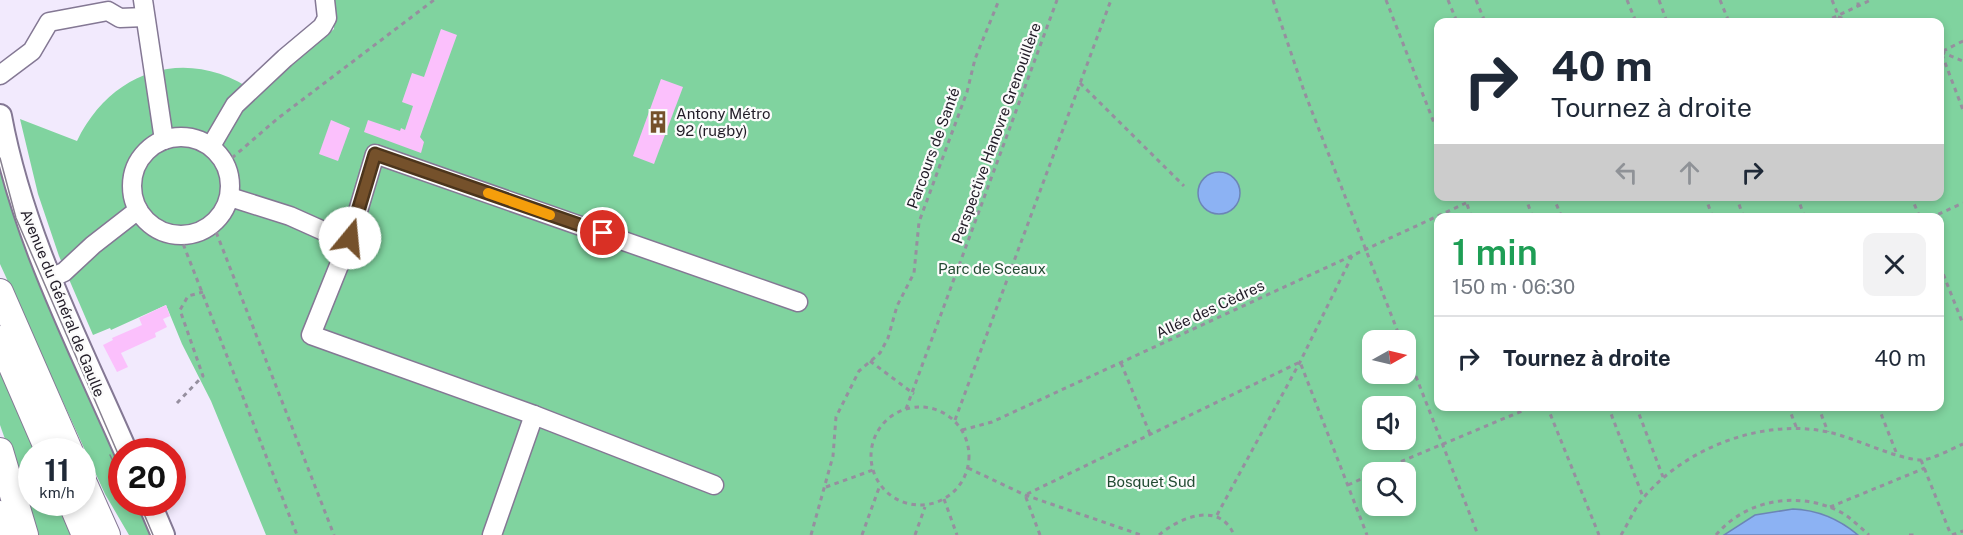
<!DOCTYPE html>
<html lang="fr">
<meta charset="utf-8">
<style>
body{margin:0;font-family:"Public Sans",sans-serif;background:#f2f2f3;color:#1f2937;height:100vh;display:flex;flex-direction:column;font-size:22px;white-space:nowrap}
*{box-sizing:border-box;margin:0}
p{font-size:20px;color:#747a83}
.icon{flex:none;width:33px;height:33px;fill:none;stroke:currentColor;stroke-width:2;stroke-linecap:round;stroke-linejoin:round}
.map{position:relative;flex:1;overflow:hidden}
.drawer{position:absolute;left:1434px;top:213px;width:510px;height:198px;display:flex;flex-direction:column;background:#fff;border-radius:12px;box-shadow:0 3px 9px #0003}
.drawer>*{flex:none}
.top-card{position:absolute;left:1434px;top:18px;width:510px;height:183px;border-radius:12px;box-shadow:0 3px 9px #0003;background:#fff;color:#1f2937;overflow:hidden}
.needle{width:39px;rotate:82deg}
.controls{position:absolute;left:1362px;top:330px;display:grid;gap:12px}
.controls a{display:grid;place-items:center;width:54px;height:54px;border-radius:12px;background:#fff;box-shadow:0 3px 9px #0003;font-size:30px}
.speed{position:absolute;left:18px;top:438px;display:flex;gap:12px;font-size:30px;font-weight:700;text-align:center}
.speed>*{display:grid;place-content:center;width:78px;height:78px;border-radius:50%;background:#fff;box-shadow:0 3px 9px #0003;line-height:1}
.speed small{font-size:15px;font-weight:400}
.speed .limit{border:9px solid #d22;background:#fff;color:#111}
.pin{position:absolute;display:grid;place-items:center;width:51px;height:51px;color:#fff;margin:-26px;border:3px solid #fff;border-radius:50%;box-shadow:0 2px 6px #0007}
.me{position:absolute;width:66px;margin:-33px;rotate:17deg;stroke-linejoin:round;filter:drop-shadow(0 0 4px #0008)}
.turn{display:flex;align-items:center;gap:21px;height:126px;padding:0 18px;font-size:27px}
.turn .icon{width:78px;height:78px;stroke-width:2.5}
.turn b{display:block;font-size:42px;line-height:51px}
.lanes{display:flex;align-items:center;height:57px;padding:0 18px;background:#0003;justify-content:center;gap:30px;direction:ltr}
.lanes .off{opacity:.35}
.round{display:grid;place-items:center;flex:none;width:63px;height:63px;border-radius:12px;background:#f2f2f3}
.overview{display:flex;align-items:center;justify-content:space-between;height:102px;padding:0 18px}
h1{font-size:36px;font-weight:600;line-height:45px;color:#1e9e55}
ul{padding:0;list-style:none}
li{display:flex;align-items:center;gap:18px;height:84px;padding:0 18px;border-top:2px solid #e0e1e3}
li div{flex:1}
li b{display:block;font-size:22px}
li em{font-style:normal}
.map>svg:first-child{display:block}
</style>
<div class="map">
<svg width="1963" height="535" viewBox="0 0 1963 535">
<rect width="100%" height="100%" fill="#f2eafd"/>
<g fill="#80d39f" fill-rule="evenodd">
<path d="M333 0H1963V535H266L211 401 182 344 166 305 111 330 110 328 93 335 59 256 38 194 20 119 77 141C113 67 191 45 258 94L334 29ZM1438 22H1940V196H1438ZM1438 218H1940V406H1438ZM1372 340H1406V374H1372ZM1372 406H1406V440H1372ZM1372 472H1406V506H1372Z"/>
<polygon points="0,141 121,453 122,502 144,503 159,535 129,535 105,494 0,264"/>
<polygon points="0,365 39,451 32,452 32,502 61,503 76,535 39,535 0,425"/>
</g>
<g fill="#8cb2f3" stroke="#6c85b6" stroke-width="1.5">
<circle cx="1219" cy="193" r="21"/>
<path d="M1793 509C1818 510 1839 519 1858 535H1724L1755 515Z"/>
</g>
<g fill="#fbc0fc">
<polygon points="441,29 457,35 420,137 424,142 421,153 364,132 368,120 400,131 401,128 405,130 413,106 402,102 412,73 424,77"/>
<polygon points="661,79 683,87 654,164 633,156"/>
<polygon points="331,120 350,128 338,161 319,154"/>
<polygon points="166,305 170,316 163,319 167,327 155,333 156,337 121,353 128,367 117,372 103,345 113,340 112,338 142,325 139,318"/>
</g>
<g fill="none" stroke-linecap="round" stroke-linejoin="round">
<g stroke="#847894" stroke-width="21">
<g id="minor">
<polyline points="143,0 164,140"/>
<polyline points="0,75 32,51 49,22 108,11 120,18 145,17"/>
<circle cx="181" cy="186" r="49"/>
<polyline points="211,146 235,105 285,58 322,27 327,18 325,0"/>
<polyline points="230,197 290,216 328,233 350,238 375,154 798,302"/>
<polyline points="350,238 311,335 534,415"/>
<polyline points="49,279 64,272 93,245 138,210"/>
<polyline points="492,535 534,415 714,485"/>
</g>
</g>
<g stroke="#847894" stroke-width="26">
<g id="major">
<path d="M0 116C22 235 78 342 126 452"/>
<polyline points="149,502 163,535"/>
<polyline points="0,512 9,535"/>
</g>
</g>
<g stroke="#847894" stroke-width="28">
<g id="highway">
<polyline points="0,292 70,452"/>
<polyline points="0,339 49,452"/>
<polyline points="0,451 25,535"/>
<polyline points="82,479 107,535"/>
<polyline points="71,502 85,535"/>
</g>
</g>
<g stroke="#968f9f" stroke-width="3" stroke-dasharray="4.5 4.5" stroke-linecap="butt">
<polyline points="1273,0 1304,91 1401,340"/>
<polyline points="1386,0 1438,133"/>
<polyline points="1448,0 1457,22"/>
<polyline points="1476,0 1485,22"/>
<polyline points="1627,0 1636,22"/>
<polyline points="1659,0 1667,22"/>
<polyline points="1720,0 1729,22"/>
<polyline points="1832,0 1841,22"/>
<polyline points="1858,7 1858,0"/>
<polyline points="1838,17 1856,22"/>
<polyline points="1824,22 1871,0"/>
<polyline points="1963,41 1941,52 1963,110"/>
<polyline points="1941,52 1963,61"/>
<polyline points="1080,83 1184,186"/>
<polyline points="225,164 277,119 434,0"/>
<polyline points="1464,196 1472,218"/>
<polyline points="1525,196 1533,218"/>
<polyline points="1553,196 1562,218"/>
<polyline points="1705,196 1713,218"/>
<polyline points="1736,196 1744,218"/>
<polyline points="1797,196 1805,218"/>
<polyline points="1911,196 1920,218"/>
<polyline points="1930,218 1963,203"/>
<polyline points="213,224 334,535"/>
<polyline points="180,236 297,535"/>
<polyline points="1940,266 1963,324"/>
<polyline points="1406,351 1478,535"/>
<polyline points="870,361 914,394"/>
<polyline points="1121,363 1150,434"/>
<polyline points="177,403 203,376 180,310 188,296 203,292"/>
<polyline points="1547,406 1599,535"/>
<polyline points="1608,406 1643,497"/>
<polyline points="1636,406 1663,477"/>
<polyline points="1788,406 1797,429"/>
<polyline points="1818,406 1828,432"/>
<polyline points="1878,406 1896,452"/>
<circle cx="920" cy="456" r="49"/>
<polyline points="906,409 1057,0"/>
<polyline points="955,420 1111,0"/>
<polyline points="962,430 992,422 1466,203"/>
<polyline points="1921,460 1951,535"/>
<polyline points="968,468 1025,495 1141,535"/>
<polyline points="1376,472 1534,406"/>
<polyline points="1348,485 1372,474"/>
<polyline points="826,487 873,470"/>
<polyline points="944,499 957,535"/>
<polyline points="1830,507 1925,468"/>
<polyline points="1217,515 1300,362 1352,256"/>
<polyline points="811,535 833,456 836,417 859,371 880,353 888,338 897,306 914,273 919,222 967,92 975,59 999,0"/>
<polyline points="862,535 880,485"/>
<polyline points="915,535 925,507"/>
<polyline points="1040,535 1025,495 1300,362 1367,535"/>
<path d="M1159 535C1180 517 1220 501 1234 535"/>
<path d="M1621 535C1629 522 1635 507 1645 496 1687 447 1764 418 1828 432 1856 438 1893 458 1920 460 1932 460 1951 449 1963 444"/>
<path d="M1716 535C1747 498 1802 490 1844 514 1853 520 1861 528 1869 535"/>
<polyline points="1909,535 1914,535"/>
<polyline points="1952,535 1963,531"/>
</g>
<use href="#minor" stroke="#fff" stroke-width="18"/>
<use href="#major" stroke="#fff" stroke-width="22"/>
<use href="#highway" stroke="#fff" stroke-width="26"/>
<g stroke="#888190" stroke-width="1.5">
<polyline points="0,158 16,218 122,463"/>
<polyline points="110,455 122,481"/>
<polyline points="139,502 153,535"/>
</g>
</g>
<g fill="none" stroke-linecap="round" stroke-linejoin="round">
<g stroke="#4c351c" stroke-width="15">
<polyline id="route" points="350,238 375,154 603,233"/>
</g>
<use href="#route" stroke="#75512b" stroke-width="10"/>
<polyline stroke="#f59e0b" stroke-width="10" points="488,193 550,215"/>
</g>
<defs>
<g id="building-bare" transform="scale(1.8)"><path d="M-4-6H4V6H1V3H-1V6H-4ZM-2.5-4.3h1.7v1.8h-1.7ZM.8-4.3h1.7v1.8H.8ZM-2.5-1h1.7V.8h-1.7ZM.8-1h1.7V.8H.8Z" fill="#75512b" stroke="#fbfbfb" stroke-width="2.5" paint-order="stroke"/></g>
</defs>
<g fill-rule="evenodd">
<use href="#building-bare" x="658" y="122"/>
</g>
<g text-anchor="middle" dominant-baseline="central" stroke-width="4.5" stroke-linejoin="round" paint-order="stroke">
<g font-size="15" fill="#211c27" stroke="#fbfbfb" text-anchor="start">
<text x="676" y="113">Antony Métro<tspan x="676" dy="17">92 (rugby)</tspan></text>
</g>
<g font-size="15" fill="#211c27" stroke="#fbfbfb">
<text transform="translate(996 133) rotate(-70)">Perspective Hanovre Grenouillère</text>
<text transform="translate(933 148) rotate(-70)">Parcours de Santé</text>
<text transform="translate(63 303) rotate(68)">Avenue du Général de Gaulle</text>
<text transform="translate(1210 309) rotate(-25)">Allée des Cèdres</text>
</g>
<g font-size="15" fill="#224b32" stroke="#fbfbfb">
<text x="992" y="268">Parc de Sceaux</text>
<text x="1151" y="481">Bosquet Sud</text>
</g>
</g>
</svg>
<div class="controls">
<a><svg class="needle" viewBox="-14 -14 28 28"><path d="M0-13l5 13h-10z" fill="#e53935"/><path d="M0 13l5-13h-10z" fill="#747a83"/></svg></a>
<a><svg class="icon" aria-label="sound" viewBox="0 0 24 24"><path d="M4 9h4l5-4v14l-5-4H4zM17 9q2 3 0 6"/></svg></a>
<a><svg class="icon" aria-label="search" viewBox="0 0 24 24"><circle cx="10" cy="10" r="6"/><path d="M15 15l6 6"/></svg></a>
</div>
<div class="speed"><div>11<small>km/h</small></div><div class="limit">20</div></div>
<div class="pin" style="left:603px;top:233px;background:#d93025"><svg class="icon" aria-label="arrive" viewBox="0 0 24 24"><path d="M6 21V4h12l-3 4 3 4H6"/></svg></div>
<svg class="me" style="left:350px;top:238px" viewBox="-20 -20 40 40"><circle r="19" fill="#fff"/><path d="M0-13L10 11 0 6-10 11z" fill="#75512b"/></svg>
<div class="top-card">
<div class="turn"><svg class="icon" aria-label="right" viewBox="0 0 24 24"><path d="M7 20v-9h11M14 6l5 5-5 5"/></svg><div><b>40 m</b>Tournez à droite</div></div>
<div class="lanes"><svg class="icon off" aria-label="left" viewBox="0 0 24 24"><path d="M17 20v-9H6M10 6l-5 5 5 5"/></svg><svg class="icon off" aria-label="ahead" viewBox="0 0 24 24"><path d="M12 20V5M6 11l6-6 6 6"/></svg><svg class="icon" aria-label="right" viewBox="0 0 24 24"><path d="M7 20v-9h11M14 6l5 5-5 5"/></svg></div>
</div>
<section class="drawer">
<div class="overview"><div><h1>1 min</h1><p>150 m · 06:30</p></div><a class="round"><svg class="icon" aria-label="close" viewBox="0 0 24 24"><path d="M6 6l12 12M18 6L6 18"/></svg></a></div>
<ul>
<li><svg class="icon" aria-label="right" viewBox="0 0 24 24"><path d="M7 20v-9h11M14 6l5 5-5 5"/></svg><div><b>Tournez à droite</b></div><em>40 m</em></li>
</ul>
</section>
</div>
